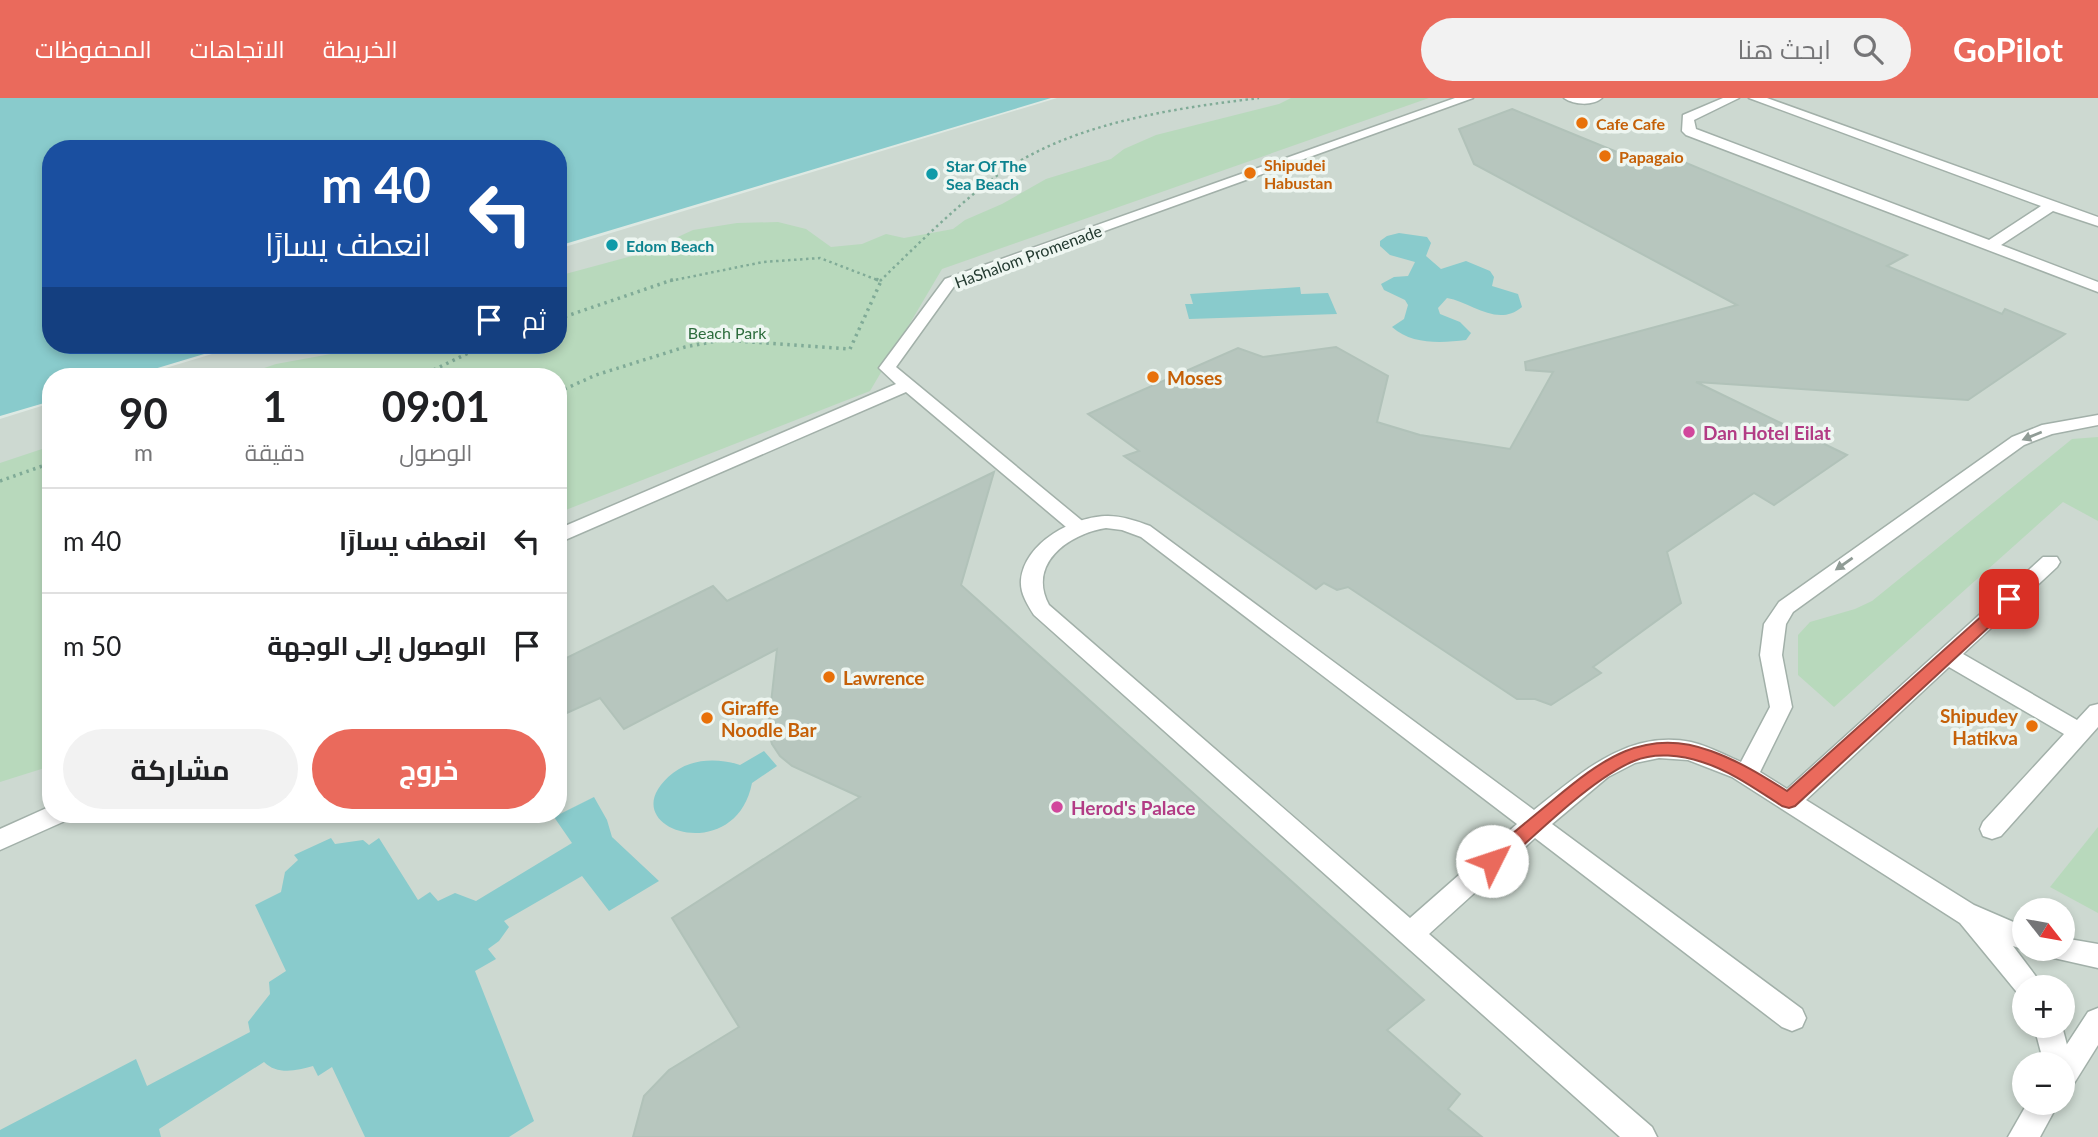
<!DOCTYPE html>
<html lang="ar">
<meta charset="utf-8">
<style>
body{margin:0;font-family:Lato,Cairo,sans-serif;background:#f2f2f2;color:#202124;direction:rtl;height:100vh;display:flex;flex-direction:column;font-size:26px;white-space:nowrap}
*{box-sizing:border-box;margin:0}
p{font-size:23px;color:#757577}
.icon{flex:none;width:38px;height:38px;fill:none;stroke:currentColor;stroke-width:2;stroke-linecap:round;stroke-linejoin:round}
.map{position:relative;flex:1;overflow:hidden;direction:ltr}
.details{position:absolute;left:42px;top:270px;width:525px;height:455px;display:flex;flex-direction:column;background:#fff;border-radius:28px;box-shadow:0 4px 10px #0003;direction:rtl}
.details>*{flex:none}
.hud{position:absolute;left:42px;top:42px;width:525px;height:214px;border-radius:28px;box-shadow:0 4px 10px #0003;direction:rtl;background:#1a4fa0;color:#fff;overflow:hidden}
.needle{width:46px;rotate:121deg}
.buttons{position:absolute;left:2012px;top:800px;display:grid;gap:14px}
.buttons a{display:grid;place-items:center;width:63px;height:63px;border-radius:50%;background:#fff;box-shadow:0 4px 10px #0003;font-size:35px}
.pin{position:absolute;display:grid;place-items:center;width:60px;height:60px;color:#fff;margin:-30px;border-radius:14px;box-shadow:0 4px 10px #0006}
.me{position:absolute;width:77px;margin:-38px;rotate:49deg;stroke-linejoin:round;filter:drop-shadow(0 0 5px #0008)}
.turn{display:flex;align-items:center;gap:24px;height:147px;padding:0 21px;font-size:32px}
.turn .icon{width:91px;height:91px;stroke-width:2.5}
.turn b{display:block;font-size:49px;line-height:60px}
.then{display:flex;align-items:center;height:66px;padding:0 21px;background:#0003;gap:14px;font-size:26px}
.eta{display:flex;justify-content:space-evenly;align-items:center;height:119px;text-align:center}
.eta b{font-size:42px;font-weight:700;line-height:49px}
.button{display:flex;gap:14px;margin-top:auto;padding:14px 21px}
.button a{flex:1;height:80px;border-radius:42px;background:#ea6a5c;color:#fff;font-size:28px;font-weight:700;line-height:80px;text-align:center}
.button a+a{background:#f2f2f2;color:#202124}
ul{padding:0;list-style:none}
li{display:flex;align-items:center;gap:21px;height:105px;padding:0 21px;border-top:2px solid #e0e0e0}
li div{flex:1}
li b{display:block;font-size:26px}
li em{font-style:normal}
header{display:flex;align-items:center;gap:42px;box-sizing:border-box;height:98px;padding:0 35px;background:#ea6a5c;color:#fff}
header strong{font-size:33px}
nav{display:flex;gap:38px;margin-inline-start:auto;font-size:24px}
.search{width:490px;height:63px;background:#f2f2f2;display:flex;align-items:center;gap:18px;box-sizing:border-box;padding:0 24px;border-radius:38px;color:#757577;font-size:26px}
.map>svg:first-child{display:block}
</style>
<header>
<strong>GoPilot</strong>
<div class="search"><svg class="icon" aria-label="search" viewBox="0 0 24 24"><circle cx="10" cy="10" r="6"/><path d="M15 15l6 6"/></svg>ابحث هنا</div>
<nav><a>الخريطة</a><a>الاتجاهات</a><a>المحفوظات</a></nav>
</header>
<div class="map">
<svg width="2098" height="1039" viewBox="0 0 2098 1039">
<rect width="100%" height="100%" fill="#dee9e3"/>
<path fill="#cdd9d1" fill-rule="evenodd" d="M1057 0H2098V1039H0V321L51 305V716H558V278H139L242 247H558V151ZM2025 812H2063V850H2025ZM2025 889H2063V928H2025ZM2025 966H2063V1004H2025Z"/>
<g fill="#b8d9bc">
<polygon points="1291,0 1429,0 942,171 870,293 558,415 558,278 241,278 276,266 380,247 558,247 558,178 643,155 693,132 737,125 778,124 806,131 831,149 862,146 886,136 904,140 953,131 965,122 1002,106 1046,81 1111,61 1124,51 1156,37 1279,6"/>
<polygon points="2098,339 2098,423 2063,404 1834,609 1798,577 1798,537 1810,524 1855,511 1872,503 2072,341"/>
<polygon points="51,348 51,668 0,684 0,365"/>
<polygon points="2098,729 2098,815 2050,789"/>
</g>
<g fill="#89cbcc">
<polygon points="0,0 1051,0 558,148 558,51 51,51 51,247 234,247 131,278 51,278 51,303 0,318"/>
<path d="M1399 135 1427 139 1431 145 1426 158 1441 171 1466 163 1490 173 1494 179 1492 188 1518 196 1522 209C1497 230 1472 204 1447 200L1438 210 1440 216 1460 224 1471 235 1466 242C1442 245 1412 247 1392 229L1404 221 1408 207 1405 202 1384 192 1381 186 1394 179 1408 178 1415 164 1390 157 1380 148V143L1387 138Z"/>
<polygon points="1300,189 1301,196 1328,195 1337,216 1189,221 1185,206 1193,206 1190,196"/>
<path d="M764 653 777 668 752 685C735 773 605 729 673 675 692 660 719 660 740 667Z"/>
<path d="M594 699 607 722 612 739 659 783 609 813 582 778 504 823 509 829 499 843 488 851 496 861 475 873 534 1023 509 1039H365L332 969 318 978 313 968C296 973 277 977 264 964L159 1031 161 1039H0V1032L136 961 147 988 250 934 248 924 270 896 269 884 286 873 255 807 281 794 285 774 298 762 294 757 331 740 335 746 363 742 369 747 379 740 418 802 430 794 438 803 455 795 476 803 572 745 554 719Z"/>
</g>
<g fill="#b7c6be" stroke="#b1c2b9" stroke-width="2">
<polygon points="1512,11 1656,70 1677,61 1907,157 1887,168 2002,216 2005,211 2065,236 1968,302 1696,284 1847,357 1774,407 1754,395 1667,454 1681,505 1593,569 1601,575 1551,607 1535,601 1517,601 1348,489 1337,492 1324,485 1316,491 1124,358 1139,353 1088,316 1238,250 1263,259 1336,249 1388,278 1377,324 1420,337 1510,351 1553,274 1526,272 1525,264 1737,207 1474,66 1459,31"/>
<polygon points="994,374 961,487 1424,902 1387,932 1460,996 1448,1011 1482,1039 633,1039 644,998 669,972 739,929 672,820 860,699 792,668 780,658 772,646 768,632 777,551 624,631 600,600 558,619 558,564 713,488 727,503"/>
</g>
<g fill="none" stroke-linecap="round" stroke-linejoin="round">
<g stroke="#a2b0a9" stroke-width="3">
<g id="lane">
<polygon points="1723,0 1739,0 1694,22 1696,31 1989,142 2041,108 1749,0 1767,0 2098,119 2098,128 2053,113 2001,147 2098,184 2098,194 1686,37 1682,33 1683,17"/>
<path d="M2098 317V327L2052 336 2024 347 1793 514 1786 526 1782 557 1792 609 1760 674 1787 691 2043 459H2057L2060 464 2057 469 1963 556 2077 622 2090 608 2098 606V629L2001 738 1992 741 1983 738 1980 731 1983 724 2064 636 1949 569 1806 702 1974 807 2025 829V850H2030L2025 852 2013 848 2044 889H2025V899L2020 898 1960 825 1732 679 1688 662 1659 660 1635 665 1608 679 1552 726 1802 911 1806 920 1802 929 1792 933 1782 929 1535 740 1429 836 1652 1029 1657 1039H1620L1034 517C1027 506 1020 495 1021 482 1025 444 1074 418 1108 418 1122 418 1137 423 1150 428L1534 712C1580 676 1627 631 1691 644 1708 648 1725 657 1741 664L1770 609 1760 557 1764 526 1779 504 2012 339 2042 327ZM1106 430 1122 432 1141 439 1517 726 1410 820 1049 507C1027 466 1068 436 1106 430Z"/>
<polygon points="2063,840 2098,846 2098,870 2045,858 2041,850 2063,850"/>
<polygon points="2034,928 2062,928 2072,966 2068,975 2063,977 2063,966 2044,966"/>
</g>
</g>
<g stroke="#a2b0a9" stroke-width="3">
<g id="street">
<polygon points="1455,0 1473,0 955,187 896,269 1086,426 1089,430 1086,434 1072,434 906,294 558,445 558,431 896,286 879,270 945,181"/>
<path d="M1564 0H1602C1593 8 1574 7 1564 0Z"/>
<polygon points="51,708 51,716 68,716 65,723 0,752 0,731"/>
<polygon points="2098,910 2098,947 2073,987 2063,990 2063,966 2054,966 2088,914"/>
<polygon points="2028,1004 2059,1004 2040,1039 2008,1039"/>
</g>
</g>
<g stroke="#80ab97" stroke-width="2.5" stroke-dasharray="2.5 3.5" stroke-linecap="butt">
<polyline points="670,183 763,164 820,160 880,183"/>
<path d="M880 183C917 147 954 110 995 79 1069 25 1170 11 1259 0"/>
</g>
<g stroke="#80ab97" stroke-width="3.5" stroke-dasharray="2.5 4.5" stroke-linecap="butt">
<polyline points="876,181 880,183"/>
<polyline points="558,221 675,181"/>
<polyline points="850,251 882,181"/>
<polyline points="421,278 485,247"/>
<polyline points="558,294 596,277 685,249 722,242 850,251"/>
<polyline points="0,383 51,365"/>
</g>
<use href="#lane" fill="#fff" fill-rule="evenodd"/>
<use href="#street" fill="#fff" fill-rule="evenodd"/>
</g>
<defs><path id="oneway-solid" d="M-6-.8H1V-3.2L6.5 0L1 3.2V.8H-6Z" transform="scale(1.75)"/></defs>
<g fill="#909c96">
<use href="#oneway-solid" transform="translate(2032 338) rotate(158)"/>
<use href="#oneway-solid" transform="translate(1844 466) rotate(145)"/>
</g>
<path fill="#ea6a5c" stroke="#98453c" stroke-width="2" d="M2009 496 2017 501 2015 505 1795 708 1789 710 1782 708C1757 692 1731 673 1702 664 1682 657 1654 654 1634 663 1591 681 1536 737 1499 769L1492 771 1486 769 1483 763 1486 758C1508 739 1530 721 1552 703 1601 662 1645 628 1711 653 1739 663 1763 678 1787 693L2004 498Z"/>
<g fill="#e8710a" stroke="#eef6f1" stroke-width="2.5">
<circle cx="1582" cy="25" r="7"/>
<circle cx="1605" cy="58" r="7"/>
<circle cx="1250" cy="75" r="7"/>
<circle cx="1153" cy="279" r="7"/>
<circle cx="829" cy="579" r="7"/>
<circle cx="707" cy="620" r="7"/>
<circle cx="2032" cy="628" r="7"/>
</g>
<g fill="#0f9aa8" stroke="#eef6f1" stroke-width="2.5">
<circle cx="932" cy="76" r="7"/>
<circle cx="612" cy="147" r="7"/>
</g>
<g fill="#d1479c" stroke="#eef6f1" stroke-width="2.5">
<circle cx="1689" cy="334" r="7"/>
<circle cx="1057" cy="709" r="7"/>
</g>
<g text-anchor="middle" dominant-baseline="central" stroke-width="7" stroke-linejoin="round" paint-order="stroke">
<g font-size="16" font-weight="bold" fill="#c56008" stroke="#eef6f1" text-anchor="start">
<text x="1596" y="25">Cafe Cafe</text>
<text x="1619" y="58">Papagaio</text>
<text x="1264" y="66">Shipudei<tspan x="1264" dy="18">Habustan</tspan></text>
</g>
<g font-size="16" font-weight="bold" fill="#0d838f" stroke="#eef6f1" text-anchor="start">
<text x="946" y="67">Star Of The<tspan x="946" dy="18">Sea Beach</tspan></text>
<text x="626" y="147">Edom Beach</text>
</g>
<g font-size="16" fill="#21382e" stroke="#eef6f1">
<text transform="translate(1028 158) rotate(-20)">HaShalom Promenade</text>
</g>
<g font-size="16" fill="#2d6c3d" stroke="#eef6f1">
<text x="727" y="234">Beach Park</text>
</g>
<g font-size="19" font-weight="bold" fill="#c56008" stroke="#eef6f1" text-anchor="start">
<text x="1167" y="279">Moses</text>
<text x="843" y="579">Lawrence</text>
<text x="721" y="609">Giraffe<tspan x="721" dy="22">Noodle Bar</tspan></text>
<text x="2018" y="617" text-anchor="end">Shipudey<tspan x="2018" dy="22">Hatikva</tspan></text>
</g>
<g font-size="19" font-weight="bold" fill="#b23c85" stroke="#eef6f1" text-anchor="start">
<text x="1703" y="334">Dan Hotel Eilat</text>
<text x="1071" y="709">Herod's Palace</text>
</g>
</g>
</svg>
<div class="buttons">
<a><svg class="needle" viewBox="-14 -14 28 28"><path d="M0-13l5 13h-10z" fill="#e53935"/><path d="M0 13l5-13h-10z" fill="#757577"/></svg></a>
<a>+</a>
<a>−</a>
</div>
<div class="pin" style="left:2009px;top:501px;background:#d93025"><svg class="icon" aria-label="arrive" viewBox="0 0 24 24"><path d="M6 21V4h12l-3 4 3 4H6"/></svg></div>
<svg class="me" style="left:1492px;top:763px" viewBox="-20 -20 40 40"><circle r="19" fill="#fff"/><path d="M0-13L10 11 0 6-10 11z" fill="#ea6a5c"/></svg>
<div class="hud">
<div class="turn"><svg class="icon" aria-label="left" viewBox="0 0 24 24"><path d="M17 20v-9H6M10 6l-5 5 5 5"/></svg><div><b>40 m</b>انعطف يسارًا</div></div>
<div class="then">ثم<svg class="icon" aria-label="arrive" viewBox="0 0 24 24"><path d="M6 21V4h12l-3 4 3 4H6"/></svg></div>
</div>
<section class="details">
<div class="eta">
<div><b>09:01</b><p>الوصول</p></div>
<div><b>1</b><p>دقيقة</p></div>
<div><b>90</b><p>m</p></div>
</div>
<ul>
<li><svg class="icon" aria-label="left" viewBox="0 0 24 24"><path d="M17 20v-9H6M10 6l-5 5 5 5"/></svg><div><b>انعطف يسارًا</b></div><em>40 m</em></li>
<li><svg class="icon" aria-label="arrive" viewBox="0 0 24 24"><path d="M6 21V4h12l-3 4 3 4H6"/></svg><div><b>الوصول إلى الوجهة</b></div><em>50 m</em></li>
</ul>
<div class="button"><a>خروج</a><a>مشاركة</a></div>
</section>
</div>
